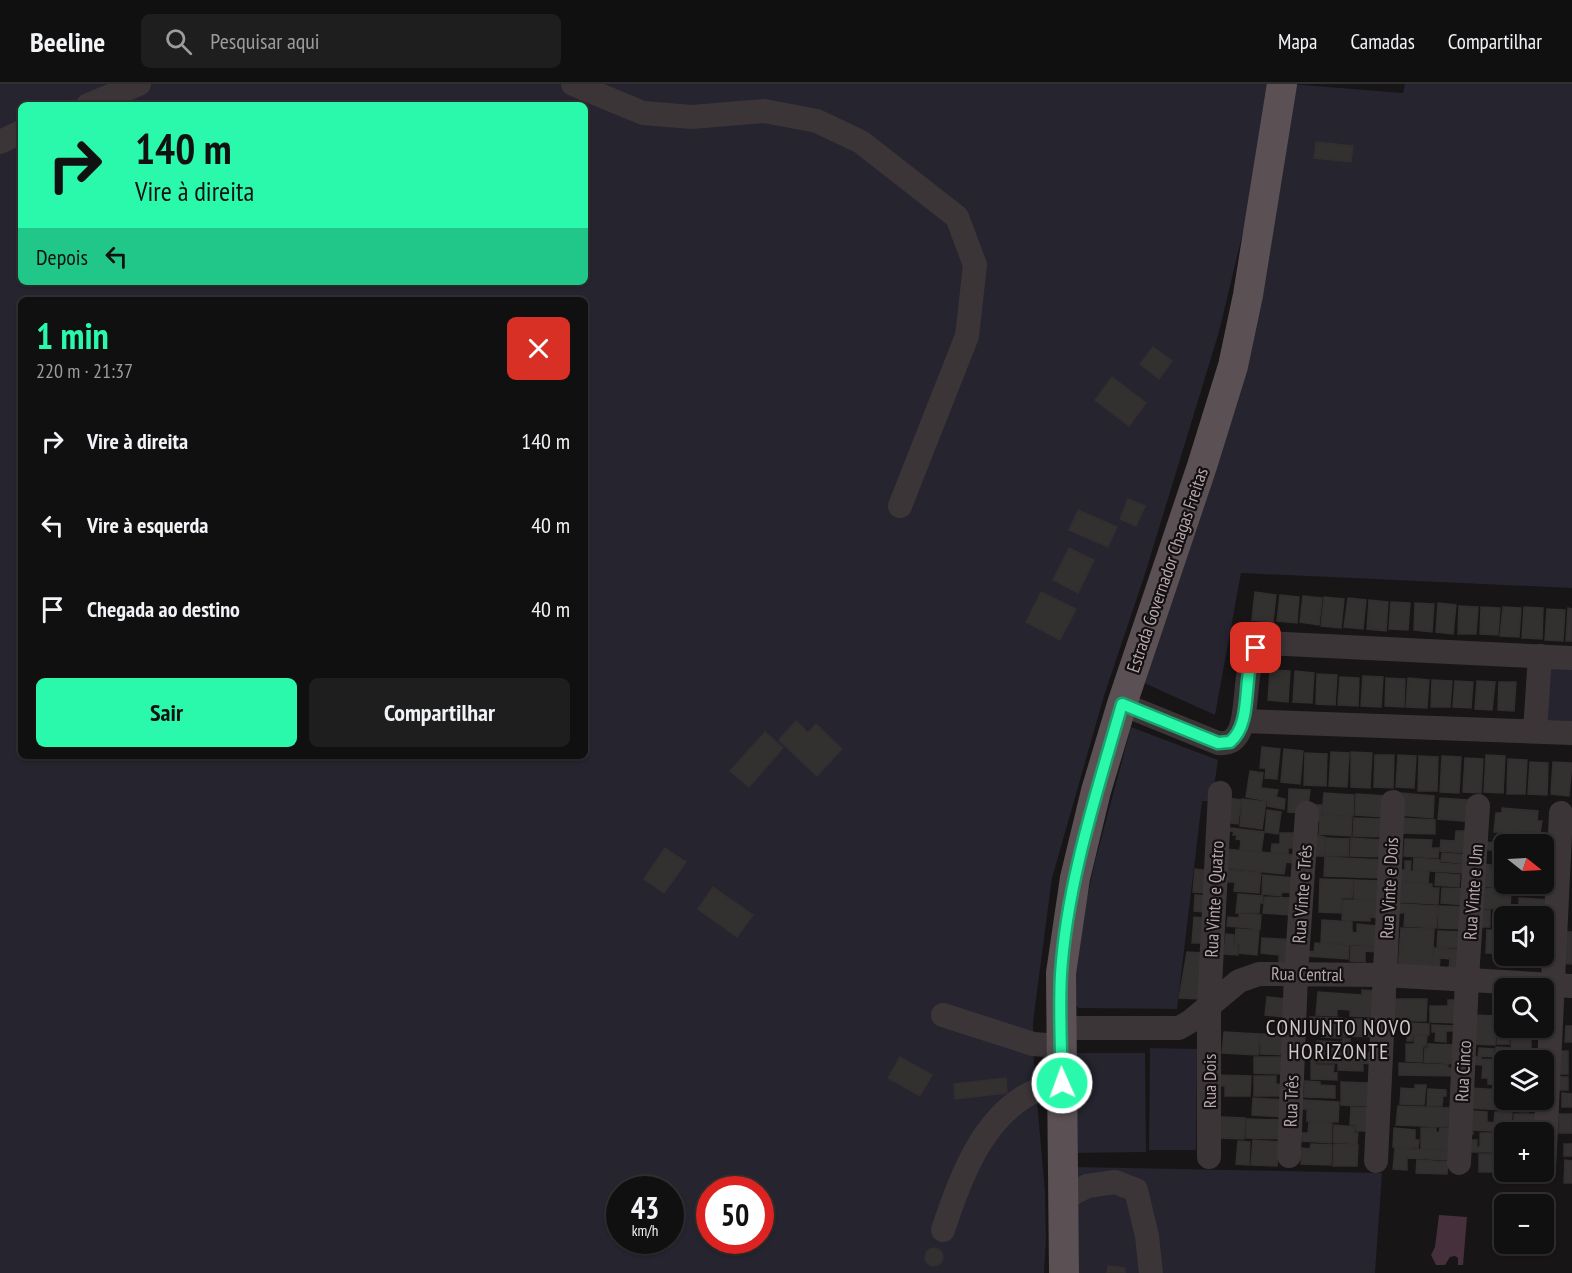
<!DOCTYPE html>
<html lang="pt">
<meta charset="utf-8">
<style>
body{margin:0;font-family:"PT Sans Narrow",sans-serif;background:#1e1e1e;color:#f1f3f6;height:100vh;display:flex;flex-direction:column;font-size:22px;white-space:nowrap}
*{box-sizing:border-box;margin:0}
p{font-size:20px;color:#9c9d9f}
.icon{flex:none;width:33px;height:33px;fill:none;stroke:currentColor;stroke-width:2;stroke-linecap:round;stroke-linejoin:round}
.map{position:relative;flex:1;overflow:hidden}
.details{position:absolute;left:18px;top:213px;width:570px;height:462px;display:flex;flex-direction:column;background:#111010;border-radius:9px;box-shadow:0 2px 4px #0004,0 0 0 2px #303030}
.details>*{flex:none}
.hud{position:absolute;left:18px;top:18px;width:570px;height:183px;border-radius:9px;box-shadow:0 2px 4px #0004,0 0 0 2px #303030;background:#2af9ab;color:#111;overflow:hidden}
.needle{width:39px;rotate:108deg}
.buttons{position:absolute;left:1494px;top:750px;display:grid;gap:12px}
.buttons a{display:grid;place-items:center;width:60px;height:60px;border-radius:9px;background:#111010;box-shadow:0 2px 4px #0004,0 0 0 2px #303030;font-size:30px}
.speed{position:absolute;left:606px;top:1092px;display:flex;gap:12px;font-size:30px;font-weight:700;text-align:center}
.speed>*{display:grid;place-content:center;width:78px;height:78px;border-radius:50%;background:#111010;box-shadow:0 2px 4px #0004,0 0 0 2px #303030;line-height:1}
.speed small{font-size:15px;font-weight:400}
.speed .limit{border:9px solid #d22;background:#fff;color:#111}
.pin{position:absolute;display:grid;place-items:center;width:51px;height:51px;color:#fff;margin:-26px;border-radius:12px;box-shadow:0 3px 9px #0006}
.me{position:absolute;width:66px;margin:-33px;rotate:358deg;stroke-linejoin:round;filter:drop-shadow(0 0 4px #0008)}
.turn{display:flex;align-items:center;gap:21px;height:126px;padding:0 18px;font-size:27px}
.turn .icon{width:78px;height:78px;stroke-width:2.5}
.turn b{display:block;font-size:42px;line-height:51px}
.then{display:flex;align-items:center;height:57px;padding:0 18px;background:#0003;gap:12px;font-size:22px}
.round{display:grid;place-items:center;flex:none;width:63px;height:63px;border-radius:9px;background:#1e1e1e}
.head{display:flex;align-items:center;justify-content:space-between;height:102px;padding:0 18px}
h1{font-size:36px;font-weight:700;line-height:45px;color:#2af9ab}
.action{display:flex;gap:12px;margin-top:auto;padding:12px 18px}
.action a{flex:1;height:69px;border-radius:9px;background:#2af9ab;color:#111;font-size:24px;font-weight:700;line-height:69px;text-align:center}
.action a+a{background:#1e1e1e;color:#f1f3f6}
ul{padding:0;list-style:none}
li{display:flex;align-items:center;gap:18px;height:84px;padding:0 18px}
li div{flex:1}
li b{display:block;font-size:22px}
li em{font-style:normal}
header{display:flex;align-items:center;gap:36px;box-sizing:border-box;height:84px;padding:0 30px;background:#111010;border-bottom:2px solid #303030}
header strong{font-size:28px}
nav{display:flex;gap:33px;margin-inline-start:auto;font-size:21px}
.search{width:420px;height:54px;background:#1e1e1e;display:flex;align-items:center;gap:15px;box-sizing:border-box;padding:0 21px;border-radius:9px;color:#9c9d9f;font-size:22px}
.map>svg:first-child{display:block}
</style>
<header>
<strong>Beeline</strong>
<div class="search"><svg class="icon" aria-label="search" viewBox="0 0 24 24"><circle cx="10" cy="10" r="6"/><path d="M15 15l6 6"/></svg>Pesquisar aqui</div>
<nav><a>Mapa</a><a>Camadas</a><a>Compartilhar</a></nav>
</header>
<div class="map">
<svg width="1572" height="1189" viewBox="0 0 1572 1189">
<rect width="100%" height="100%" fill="#171515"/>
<g fill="#25242f" fill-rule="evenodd">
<path d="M0 0H1270L1247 131 1219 248 1145 490 1104 612 1052 794 1033 938 1034 983 1045 1107 1046 1156 1044 1189H0ZM21 21H585V198H21ZM21 216H585V672H21ZM620 1106H670V1156H620ZM710 1106H760V1156H710Z"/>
<polygon points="1291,0 1403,9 1405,0 1572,0 1572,504 1241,489 1215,631 1142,598"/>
<polygon points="1548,584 1572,585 1572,642 1546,641"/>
<polygon points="1131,643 1218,676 1212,717 1202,717 1177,925 1079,924 1075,921 1071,891 1094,781"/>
<polygon points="1150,964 1197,965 1196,1066 1149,1066"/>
<polygon points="1073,969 1145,969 1146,1068 1074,1069"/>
<polygon points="1077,1083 1382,1089 1375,1189 1079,1189"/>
</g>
<polygon fill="#45303c" points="1439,1131 1467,1133 1463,1181 1458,1181 1458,1174 1455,1172 1450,1173 1445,1181 1436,1181 1431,1171 1435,1163"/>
<g fill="#333030" stroke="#332e2f" stroke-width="1.5">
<polygon points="1316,58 1353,62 1351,78 1314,74"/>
<polygon points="1153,263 1172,277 1159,295 1140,280"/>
<polygon points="1112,293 1146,319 1129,342 1095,316"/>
<polygon points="1128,415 1145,422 1136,442 1120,435"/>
<polygon points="1078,426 1117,443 1108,463 1069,446"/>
<polygon points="1069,464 1094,476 1078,509 1053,496"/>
<polygon points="1041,508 1076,525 1060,556 1026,538"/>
<polygon points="1255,508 1276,511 1273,538 1252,536"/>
<polygon points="1280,511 1299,513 1297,539 1277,537"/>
<polygon points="1303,512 1322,514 1319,541 1300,538"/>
<polygon points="1324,513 1344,515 1341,544 1321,542"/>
<polygon points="1348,514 1366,516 1363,545 1344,543"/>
<polygon points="1369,516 1388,518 1386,547 1367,545"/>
<polygon points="1391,518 1410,519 1408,546 1389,545"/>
<polygon points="1415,519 1434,520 1432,548 1414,546"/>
<polygon points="1438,519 1456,521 1453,550 1436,548"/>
<polygon points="1459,522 1478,523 1476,550 1458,550"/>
<polygon points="1481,523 1500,524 1498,551 1480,550"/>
<polygon points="1503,523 1521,524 1519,553 1500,552"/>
<polygon points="1524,523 1543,524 1542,555 1522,554"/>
<polygon points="1568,524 1572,525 1572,557 1566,557"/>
<polygon points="1547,525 1565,526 1563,557 1545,556"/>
<polygon points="1270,586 1290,587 1288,618 1268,616"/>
<polygon points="1295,587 1314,589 1312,619 1293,618"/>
<polygon points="1317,590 1337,591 1335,621 1316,620"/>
<polygon points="1363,592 1383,593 1381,623 1361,622"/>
<polygon points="1340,593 1359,594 1358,622 1338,621"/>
<polygon points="1386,594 1405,595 1404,623 1385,622"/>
<polygon points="1408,594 1429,596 1427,624 1406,623"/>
<polygon points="1432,596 1452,597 1450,623 1431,623"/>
<polygon points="1455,597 1473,598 1471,624 1453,623"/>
<polygon points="1477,597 1495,598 1492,626 1475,625"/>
<polygon points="1499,598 1516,598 1514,627 1498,626"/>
<polygon points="796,637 808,649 816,640 842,665 817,692 779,656"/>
<polygon points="765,648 783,664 749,703 730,687"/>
<polygon points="1262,663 1280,665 1277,695 1265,694 1266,684 1260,684"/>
<polygon points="1284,665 1303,667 1300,700 1281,698"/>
<polygon points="1331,668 1349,669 1347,703 1329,702"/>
<polygon points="1351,668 1372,669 1370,704 1351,703"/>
<polygon points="1305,669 1327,670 1326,702 1304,701"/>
<polygon points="1375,671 1394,671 1393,704 1374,703"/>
<polygon points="1398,671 1416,672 1414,704 1396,703"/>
<polygon points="1486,671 1505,672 1503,709 1484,708"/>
<polygon points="1419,672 1438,673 1437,707 1418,707"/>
<polygon points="1442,672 1461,673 1459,709 1440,708"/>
<polygon points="1465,674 1483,675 1481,709 1463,708"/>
<polygon points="1508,675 1527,676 1525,710 1507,710"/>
<polygon points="1530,678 1548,679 1547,711 1528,710"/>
<polygon points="1553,678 1572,679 1569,712 1551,710"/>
<polygon points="1250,687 1263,689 1261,704 1278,706 1276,713 1285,715 1284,725 1267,722 1268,717 1246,713"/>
<polygon points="1289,705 1310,706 1307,729 1288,728"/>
<polygon points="1324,709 1354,711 1353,732 1322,730"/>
<polygon points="1401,709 1434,712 1433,734 1399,731"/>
<polygon points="1356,710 1386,712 1385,733 1355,731"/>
<polygon points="1227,714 1241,716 1238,740 1225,738"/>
<polygon points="1440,714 1468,716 1474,738 1438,735"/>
<polygon points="1242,715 1266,718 1262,745 1240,742"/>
<polygon points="1313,721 1322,721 1322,731 1352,733 1351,752 1319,750 1320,737 1313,737"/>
<polygon points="1502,724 1538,727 1537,737 1542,737 1540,749 1518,747 1517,759 1502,758 1503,748 1494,748 1496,729 1502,729"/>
<polygon points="1267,726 1281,728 1278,750 1265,748"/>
<polygon points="1354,734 1383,735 1382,753 1353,752"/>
<polygon points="1399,734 1435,736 1435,750 1398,749"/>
<polygon points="1231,744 1264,748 1261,768 1240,765 1241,756 1236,755 1237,751 1233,751 1234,748 1230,747"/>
<polygon points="1456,747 1470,747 1468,769 1440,767 1441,756 1455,757"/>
<polygon points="1520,748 1542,750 1541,760 1519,760"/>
<polygon points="1280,749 1298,749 1297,764 1288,764 1288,770 1271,769 1272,760 1280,760"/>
<polygon points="1312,750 1325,753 1324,772 1311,772"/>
<polygon points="1326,754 1349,755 1348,772 1325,772"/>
<polygon points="1351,754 1382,756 1381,773 1350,772"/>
<polygon points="1405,755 1432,756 1431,764 1439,764 1438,774 1404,772"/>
<polygon points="1482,758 1501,759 1501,767 1481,765"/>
<polygon points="665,764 686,778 664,809 644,795"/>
<polygon points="1224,765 1294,771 1293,779 1286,778 1284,790 1222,784"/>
<polygon points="1442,769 1468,771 1468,780 1441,777"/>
<polygon points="1493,770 1504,771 1504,785 1493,784"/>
<polygon points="1325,773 1381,776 1380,794 1324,792"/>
<polygon points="1414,774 1440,776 1440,779 1465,781 1465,789 1413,786"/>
<polygon points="1405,777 1411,777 1410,787 1429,788 1428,799 1396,797 1397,785 1405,786"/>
<polygon points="1482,780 1491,781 1491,786 1504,787 1504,800 1518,800 1518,805 1480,802"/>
<polygon points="1195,785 1210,787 1208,809 1193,808"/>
<polygon points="1228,786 1261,789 1259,809 1234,807 1235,798 1227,798"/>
<polygon points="1436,789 1460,791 1459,803 1435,801"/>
<polygon points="1263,791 1296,794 1295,809 1282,808 1281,812 1262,810"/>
<polygon points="1544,793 1552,793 1552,807 1520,806 1521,800 1544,800"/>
<polygon points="1320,795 1353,796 1352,814 1342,814 1341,829 1319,828"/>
<polygon points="1354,796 1381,797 1377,816 1354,815"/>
<polygon points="1401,798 1432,800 1432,804 1439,804 1438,820 1399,818"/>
<polygon points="713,803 753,831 737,853 698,825"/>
<polygon points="1442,804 1467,805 1466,821 1441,819"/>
<polygon points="1482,804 1511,806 1510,826 1481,824"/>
<polygon points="1238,810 1263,812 1263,819 1260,819 1259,829 1236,829"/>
<polygon points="1195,811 1208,812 1205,859 1192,859 1194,833 1204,834 1204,828 1194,827"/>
<polygon points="1265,813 1290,814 1289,831 1263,829"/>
<polygon points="1519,814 1551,816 1551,829 1544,828 1544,824 1519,823"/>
<polygon points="1343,816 1378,817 1377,834 1370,833 1370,837 1342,836"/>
<polygon points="1400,820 1438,822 1436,844 1404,842 1405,829 1399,829"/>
<polygon points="1439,822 1466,823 1465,845 1438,844"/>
<rect x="1481" y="826" width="9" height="17"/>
<polygon points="1518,827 1543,828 1543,830 1546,830 1545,844 1544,844 1544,832 1517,832"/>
<polygon points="1239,830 1261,831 1260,845 1227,842 1228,833 1239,834"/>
<polygon points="1322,836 1352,838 1352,848 1357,849 1357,840 1377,842 1376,862 1321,859"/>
<polygon points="1401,844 1434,845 1432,887 1398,885"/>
<polygon points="1236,845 1259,846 1257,871 1239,869 1240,860 1235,860"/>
<polygon points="1487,846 1504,847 1504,870 1486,869"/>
<polygon points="1438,847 1463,848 1459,864 1437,863"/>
<polygon points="1561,847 1572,848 1572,880 1558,879"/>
<polygon points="1226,850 1234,851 1234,861 1238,861 1238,871 1224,870"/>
<polygon points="1262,854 1296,856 1294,879 1279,878 1279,871 1261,869"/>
<polygon points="1315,859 1349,862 1348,875 1307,872 1308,867 1314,868"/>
<polygon points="1351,862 1377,863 1376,868 1365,867 1365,878 1350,877"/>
<polygon points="1434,864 1462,866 1461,885 1449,885 1450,875 1440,874 1439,887 1433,887"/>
<polygon points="1187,868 1205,869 1201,915 1179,914"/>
<polygon points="1362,906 1377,907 1375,933 1350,932 1350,926 1337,925 1337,932 1316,931 1318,908 1362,911"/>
<polygon points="1267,913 1287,915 1285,933 1265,931"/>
<polygon points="1392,915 1427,915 1426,937 1404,937 1404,943 1391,942"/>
<polygon points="1448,916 1458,916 1457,939 1430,938 1430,922 1448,922"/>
<polygon points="1473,931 1497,932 1495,961 1471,960"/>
<polygon points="1310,933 1342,934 1341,954 1322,953 1322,948 1310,947"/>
<polygon points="1344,935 1374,935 1374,953 1343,952"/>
<polygon points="1408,939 1429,940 1429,951 1413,950 1412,957 1407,957"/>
<polygon points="1498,939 1504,940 1504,944 1510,944 1509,960 1497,960"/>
<polygon points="1432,941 1456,942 1456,947 1446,947 1446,958 1435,957 1436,948 1432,948"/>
<polygon points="1566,942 1572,942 1572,958 1565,958"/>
<polygon points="1512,944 1531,944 1531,965 1511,965"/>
<polygon points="1224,948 1260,950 1258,971 1222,969"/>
<polygon points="1261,950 1288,952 1287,971 1260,970"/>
<polygon points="1414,951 1427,952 1426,962 1423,962 1422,978 1406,977 1406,960 1414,960"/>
<polygon points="1343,954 1350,955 1350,967 1317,967 1317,957 1342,958"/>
<polygon points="1428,960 1457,961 1457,980 1424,978 1425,964 1428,964"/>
<polygon points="1496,963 1510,964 1510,976 1495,978"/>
<polygon points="1479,964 1494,965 1493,973 1481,972 1481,975 1494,976 1494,979 1504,980 1504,1001 1488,1000 1488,994 1482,994 1483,981 1470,980 1470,972 1478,973"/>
<polygon points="1513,967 1545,968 1544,976 1512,976"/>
<rect x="1560" y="967" width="8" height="23"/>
<polygon points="1318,968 1370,969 1369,980 1363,979 1363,987 1338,986 1338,979 1318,979"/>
<polygon points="900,973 932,991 920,1012 888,994"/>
<polygon points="1254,973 1283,973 1282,990 1254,989"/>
<polygon points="1311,973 1316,973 1316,981 1334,981 1333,989 1337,989 1337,996 1311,995"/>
<polygon points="1399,979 1448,981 1448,984 1457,984 1456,992 1399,991"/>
<polygon points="1216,991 1251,992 1250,1012 1225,1012 1225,1002 1216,1002"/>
<polygon points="1254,992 1276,992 1276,1000 1284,1001 1283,1012 1254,1012"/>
<rect x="1555" y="993" width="13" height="13"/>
<polygon points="1006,994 1007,1009 955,1015 954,1000"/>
<polygon points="1305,997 1320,998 1320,1001 1335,1002 1335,1014 1304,1013"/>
<polygon points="1341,998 1370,999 1369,1022 1341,1021"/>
<polygon points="1415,1001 1426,1001 1424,1021 1400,1020 1401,1004 1415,1005"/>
<polygon points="1469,1004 1504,1006 1504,1026 1468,1024"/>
<polygon points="1428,1005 1446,1006 1446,1012 1443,1012 1442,1022 1427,1022"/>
<polygon points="1562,1009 1572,1010 1572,1023 1562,1023"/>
<polygon points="1253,1014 1286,1016 1285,1033 1252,1031"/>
<polygon points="1303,1016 1339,1018 1338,1038 1307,1037 1307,1025 1303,1025"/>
<polygon points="1508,1016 1528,1017 1528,1028 1507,1027"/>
<polygon points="1398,1022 1449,1024 1448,1043 1396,1041"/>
<polygon points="1351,1023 1370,1024 1368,1047 1356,1047 1356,1041 1350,1041"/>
<polygon points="1473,1027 1487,1028 1487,1038 1494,1039 1495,1028 1512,1028 1511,1047 1507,1047 1504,1051 1494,1050 1494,1047 1472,1046"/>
<rect x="1514" y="1030" width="27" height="18"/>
<rect x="1559" y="1030" width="13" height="19"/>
<polygon points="1221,1033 1245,1034 1244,1055 1220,1054"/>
<polygon points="1246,1035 1285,1036 1285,1055 1246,1054"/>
<polygon points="1309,1038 1332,1039 1331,1059 1302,1057 1302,1049 1308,1049"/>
<polygon points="1334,1041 1355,1043 1354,1049 1358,1049 1357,1060 1333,1058"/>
<polygon points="1394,1044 1415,1046 1415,1056 1419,1056 1418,1064 1393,1063"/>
<polygon points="1421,1044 1436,1044 1436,1048 1439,1049 1440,1044 1455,1045 1454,1066 1421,1065"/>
<polygon points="1466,1048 1473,1048 1473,1050 1470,1050 1469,1056 1477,1056 1477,1063 1480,1063 1480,1049 1493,1049 1493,1053 1504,1053 1504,1068 1465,1068"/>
<polygon points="1253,1056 1279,1058 1277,1082 1251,1081"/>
<polygon points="1238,1057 1250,1058 1249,1081 1236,1080"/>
<polygon points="1311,1060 1332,1061 1331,1081 1301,1080 1302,1064 1310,1065"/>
<polygon points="1334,1060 1358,1061 1357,1082 1333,1082"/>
<rect x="1564" y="1060" width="8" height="12"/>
<polygon points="1395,1064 1449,1067 1448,1076 1407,1074 1407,1086 1393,1085"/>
<rect x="1479" y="1070" width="23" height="18"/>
<polygon points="1504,1071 1504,1088 1530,1088 1529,1095 1504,1095"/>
<polygon points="1417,1076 1448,1078 1447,1090 1416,1089"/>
<polygon points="1565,1076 1572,1077 1572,1099 1564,1099"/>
<circle cx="934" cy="1173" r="9"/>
<polygon points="1108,1182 1125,1184 1125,1189 1107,1189"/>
</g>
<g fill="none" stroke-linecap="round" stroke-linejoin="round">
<g stroke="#3c3537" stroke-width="24">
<polyline points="573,0 643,29 692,33 764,27 817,37 861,58 957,133 975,181 967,252 900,422"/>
<polyline points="88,21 139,0"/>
<polyline points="0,58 21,48"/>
<path d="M1122 620 1218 659C1261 664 1233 576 1264 559L1572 574"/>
<polyline points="1243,637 1572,649"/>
<polyline points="1535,647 1540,572"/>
<polyline points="943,931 1033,960 1061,962"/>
<polyline points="1061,944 1179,944 1191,937 1239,897 1259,890 1384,891 1572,902"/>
<polyline points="1289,1072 1296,890 1307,729"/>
<polyline points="1209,1073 1209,921 1220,709"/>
<polyline points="1376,1077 1393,718"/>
<polyline points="1459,1079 1467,895 1478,722"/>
<polyline points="1544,1085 1561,729"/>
<polyline points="1064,1114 1087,1102 1115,1098 1136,1106 1147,1152 1151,1189"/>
<path d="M943 1146C960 1094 984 1027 1040 1005 1047 1002 1055 1001 1062 1000"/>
</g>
<polyline stroke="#5b5154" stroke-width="30" points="1064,1189 1061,889 1075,794 1096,707 1122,620 1202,382 1233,282 1248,211 1282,0"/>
</g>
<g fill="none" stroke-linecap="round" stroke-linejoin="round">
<g stroke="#1ba26f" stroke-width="15">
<path id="route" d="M1062 999C1061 963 1059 926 1061 890 1067 798 1097 708 1122 620L1218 659 1230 658C1254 639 1241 591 1256 564"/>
</g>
<use href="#route" stroke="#2af9ab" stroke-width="10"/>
</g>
<g text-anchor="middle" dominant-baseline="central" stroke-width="4.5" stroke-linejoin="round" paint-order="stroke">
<g font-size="18" fill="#b7a6ac" stroke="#121010">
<text transform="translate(1167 486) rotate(-71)">Estrada Governador Chagas Freitas</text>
<text transform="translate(1389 804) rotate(-87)">Rua Vinte e Dois</text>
<text transform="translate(1473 808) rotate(-86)">Rua Vinte e Um</text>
<text transform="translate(1302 810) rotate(-86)">Rua Vinte e Três</text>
<text transform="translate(1214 815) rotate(-87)">Rua Vinte e Quatro</text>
<text transform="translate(1307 890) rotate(1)">Rua Central</text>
<text transform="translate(1463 987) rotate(-87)">Rua Cinco</text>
<text transform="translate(1209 997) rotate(-90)">Rua Dois</text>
<text transform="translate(1291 1017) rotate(-88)">Rua Três</text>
</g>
<g font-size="21" letter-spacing="1.5" fill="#d3c7cb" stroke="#121010">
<text x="1339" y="943">CONJUNTO NOVO<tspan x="1339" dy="24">HORIZONTE</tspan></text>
</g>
</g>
</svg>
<div class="buttons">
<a><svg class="needle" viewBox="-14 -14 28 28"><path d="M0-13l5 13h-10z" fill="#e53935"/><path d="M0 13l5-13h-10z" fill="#9c9d9f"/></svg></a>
<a><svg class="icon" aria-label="sound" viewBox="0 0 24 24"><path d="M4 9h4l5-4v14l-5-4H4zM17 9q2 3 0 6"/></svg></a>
<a><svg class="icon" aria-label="search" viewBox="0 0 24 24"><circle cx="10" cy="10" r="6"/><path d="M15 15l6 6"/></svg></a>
<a><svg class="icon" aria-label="layers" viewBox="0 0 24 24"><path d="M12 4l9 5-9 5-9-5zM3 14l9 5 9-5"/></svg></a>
<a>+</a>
<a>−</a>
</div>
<div class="speed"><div>43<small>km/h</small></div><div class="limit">50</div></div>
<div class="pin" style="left:1256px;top:564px;background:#d93025"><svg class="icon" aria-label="arrive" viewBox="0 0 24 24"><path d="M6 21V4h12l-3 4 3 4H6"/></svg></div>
<svg class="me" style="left:1062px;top:999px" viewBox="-20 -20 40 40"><circle r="17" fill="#2af9ab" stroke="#fff" stroke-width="3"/><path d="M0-11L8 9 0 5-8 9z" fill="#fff"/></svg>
<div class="hud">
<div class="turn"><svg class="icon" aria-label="right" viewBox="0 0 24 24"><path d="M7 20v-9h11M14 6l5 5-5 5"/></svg><div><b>140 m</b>Vire à direita</div></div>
<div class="then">Depois<svg class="icon" aria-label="left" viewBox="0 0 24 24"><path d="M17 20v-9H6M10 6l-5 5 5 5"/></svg></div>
</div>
<section class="details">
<div class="head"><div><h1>1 min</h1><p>220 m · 21:37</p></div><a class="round" style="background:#d93025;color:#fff"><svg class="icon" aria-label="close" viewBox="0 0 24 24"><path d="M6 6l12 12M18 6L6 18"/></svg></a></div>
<ul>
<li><svg class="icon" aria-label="right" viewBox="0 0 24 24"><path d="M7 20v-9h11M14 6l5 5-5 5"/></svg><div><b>Vire à direita</b></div><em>140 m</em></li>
<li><svg class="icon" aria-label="left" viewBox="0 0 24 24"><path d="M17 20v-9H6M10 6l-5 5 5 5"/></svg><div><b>Vire à esquerda</b></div><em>40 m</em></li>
<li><svg class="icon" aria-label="arrive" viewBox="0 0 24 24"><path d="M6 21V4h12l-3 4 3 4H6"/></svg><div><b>Chegada ao destino</b></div><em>40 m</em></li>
</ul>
<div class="action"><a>Sair</a><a>Compartilhar</a></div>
</section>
</div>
